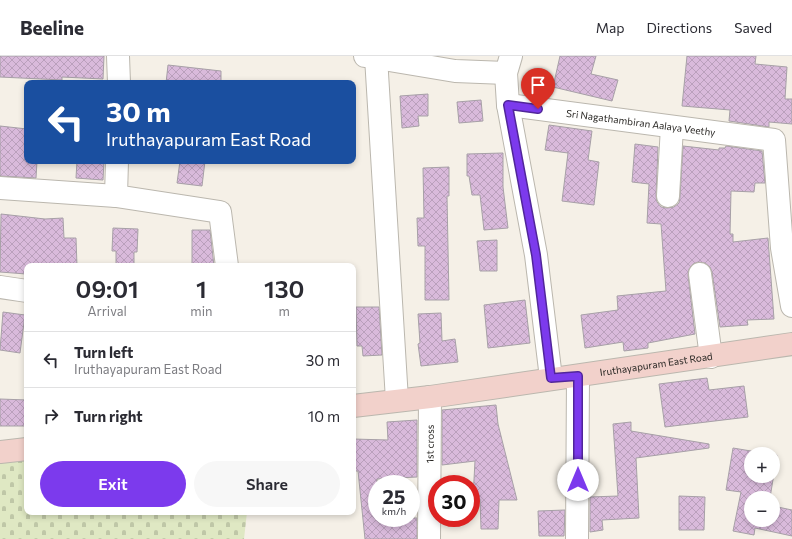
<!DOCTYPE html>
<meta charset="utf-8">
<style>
body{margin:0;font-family:Commissioner,sans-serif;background:#f7f7f7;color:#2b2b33;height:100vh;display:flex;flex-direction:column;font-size:15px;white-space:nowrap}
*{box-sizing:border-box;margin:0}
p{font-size:13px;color:#7c7c81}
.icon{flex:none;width:22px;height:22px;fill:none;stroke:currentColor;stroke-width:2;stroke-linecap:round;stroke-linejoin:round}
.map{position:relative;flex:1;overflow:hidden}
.panel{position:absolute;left:24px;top:207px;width:332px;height:252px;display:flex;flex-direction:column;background:#fff;border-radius:8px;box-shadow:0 2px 6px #0003}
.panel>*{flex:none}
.hud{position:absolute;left:24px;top:24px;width:332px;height:84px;border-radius:8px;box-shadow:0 2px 6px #0003;background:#1a4fa0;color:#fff;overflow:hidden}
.tools{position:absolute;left:744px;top:391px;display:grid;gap:8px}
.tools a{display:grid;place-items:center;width:36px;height:36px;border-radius:50%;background:#fff;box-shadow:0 2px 6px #0003;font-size:20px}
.speed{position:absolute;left:368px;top:419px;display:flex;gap:8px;font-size:20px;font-weight:700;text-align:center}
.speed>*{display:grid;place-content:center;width:52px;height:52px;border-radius:50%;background:#fff;box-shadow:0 2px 6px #0003;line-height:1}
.speed small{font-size:10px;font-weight:400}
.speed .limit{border:6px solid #d22;background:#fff;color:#111}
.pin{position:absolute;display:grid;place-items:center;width:34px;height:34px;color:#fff;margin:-41px -17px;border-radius:50% 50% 50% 0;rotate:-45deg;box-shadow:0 0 4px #0007}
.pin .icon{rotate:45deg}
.me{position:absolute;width:44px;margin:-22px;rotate:0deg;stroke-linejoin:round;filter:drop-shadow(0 0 3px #0008)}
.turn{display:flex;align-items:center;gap:14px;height:84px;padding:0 16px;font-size:18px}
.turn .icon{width:52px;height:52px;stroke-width:2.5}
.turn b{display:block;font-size:28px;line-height:34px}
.eta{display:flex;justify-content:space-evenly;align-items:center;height:68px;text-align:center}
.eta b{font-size:24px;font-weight:600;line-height:28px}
.primary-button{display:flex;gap:8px;margin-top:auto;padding:8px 16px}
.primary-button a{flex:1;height:46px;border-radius:24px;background:#7c3aed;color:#fff;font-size:16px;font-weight:600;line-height:46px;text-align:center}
.primary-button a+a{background:#f7f7f7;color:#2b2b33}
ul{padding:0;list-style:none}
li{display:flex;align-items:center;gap:12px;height:56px;padding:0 16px;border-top:1px solid #e1e1e2}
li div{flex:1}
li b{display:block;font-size:15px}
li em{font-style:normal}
header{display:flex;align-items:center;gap:24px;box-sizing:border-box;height:56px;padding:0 20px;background:#fff;border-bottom:1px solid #e1e1e2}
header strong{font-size:19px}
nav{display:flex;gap:22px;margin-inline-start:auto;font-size:14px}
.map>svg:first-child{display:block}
</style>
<header>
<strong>Beeline</strong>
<nav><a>Map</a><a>Directions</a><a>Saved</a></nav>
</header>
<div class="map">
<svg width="792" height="483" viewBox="0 0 792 483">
<defs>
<pattern id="cemetery-stones" width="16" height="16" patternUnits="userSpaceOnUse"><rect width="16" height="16" fill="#dfe8c3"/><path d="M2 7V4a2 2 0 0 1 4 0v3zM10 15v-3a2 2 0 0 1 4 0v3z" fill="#bfc7a7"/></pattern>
<pattern id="building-cross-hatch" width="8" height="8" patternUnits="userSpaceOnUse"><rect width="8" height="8" fill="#d9badb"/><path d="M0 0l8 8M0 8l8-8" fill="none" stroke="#baa0bc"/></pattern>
</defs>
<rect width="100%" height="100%" fill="#f5f0e7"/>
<polygon fill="url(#cemetery-stones)" points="27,402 27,456 247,456 244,483 0,483 0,405"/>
<g fill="url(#building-cross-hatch)" stroke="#a7a0a7">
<polygon points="0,0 104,0 103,23 62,21 62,24 0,21"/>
<polygon points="560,0 596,0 591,18 618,24 612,45 553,31"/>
<polygon points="687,0 756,0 755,8 787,11 785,43 792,43 792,68 769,66 769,71 729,65 730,54 682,50"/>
<polygon points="168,9 221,15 221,27 166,27"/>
<polygon points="428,38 428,60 418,60 419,70 402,72 400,40"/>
<polygon points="481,44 483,65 459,67 457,46"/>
<polygon points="549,69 592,75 588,104 599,106 594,149 562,145 568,97 545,94"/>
<polygon points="0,70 27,73 27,105 37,105 36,122 0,120"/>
<polygon points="635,88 658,91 656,140 657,146 661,151 667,152 674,151 679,147 680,141 683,90 719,94 719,92 725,92 726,90 762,95 765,127 755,127 754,136 731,135 730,178 733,178 733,186 768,182 774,263 747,264 748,269 720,271 712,216 710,211 705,207 698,206 693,208 689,213 688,219 695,278 648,287 648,292 624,295 623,286 585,292 581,259 618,254 617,240 666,235 661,168 647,167 649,128 632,126"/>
<polygon points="503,97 503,131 508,172 484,174 480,139 472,139 469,120 467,120 467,98"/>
<polygon points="77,105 104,105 103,124 76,122"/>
<polygon points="180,105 205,105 202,130 177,127"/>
<polygon points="449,111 449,140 447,140 449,244 425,244 425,190 418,190 417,162 424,162 423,112"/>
<polygon points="1,158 45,163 63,162 64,182 76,182 77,210 27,210 26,218 0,216"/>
<polygon points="113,172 138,173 137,196 134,196 134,210 116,210 116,195 112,195"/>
<polygon points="192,174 210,174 214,210 192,210"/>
<polygon points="497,184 497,215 480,215 477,185"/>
<polygon points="525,244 530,287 488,292 484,249"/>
<polygon points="356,251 379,251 382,299 363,300 362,290 357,290"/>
<polygon points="3,256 25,259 20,297 0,294"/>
<polygon points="441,257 442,285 455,283 458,306 421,310 418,288 420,287 418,258"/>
<polygon points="707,322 709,334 744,330 748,361 665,371 659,328"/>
<polygon points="0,343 27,344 27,370 0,370"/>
<polygon points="496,349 498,368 517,444 499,444 498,473 481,473 480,443 473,442 475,405 442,409 442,354"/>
<polygon points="417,364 417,421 377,423 377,462 417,462 417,483 365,483 358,415 353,415 353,383 388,384 387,366"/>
<polygon points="631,366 631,375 709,388 709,392 636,402 639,462 602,464 603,474 590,476 590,441 618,440 613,368"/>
<polygon points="733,392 769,398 751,398 751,420 773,420 773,399 777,399 770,442 751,442 751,464 773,464 773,450 792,454 792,480 755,472 754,479 733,475 741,436 726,434"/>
<polygon points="679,440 705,441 704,474 679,474"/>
<polygon points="565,454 564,480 539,480 538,455"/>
</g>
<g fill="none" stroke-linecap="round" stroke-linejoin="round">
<g stroke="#bbb7ae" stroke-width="24">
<g id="street">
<polyline points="118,0 119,27"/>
<polyline points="365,0 455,15 506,17"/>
<polyline points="511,0 506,17 508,49 536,199 551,322"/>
<polyline points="376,1 397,344"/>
<path id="s1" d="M508 49 774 84 782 192 792 250"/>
<polyline points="117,105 116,140 220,156 227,210"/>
<polyline points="0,132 116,140"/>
<polyline points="668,140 672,71"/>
<polyline points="700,218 711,301"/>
<polyline points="0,231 27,235"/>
<path id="s2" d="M429 483 430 341"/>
<polyline points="577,483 578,320"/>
</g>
</g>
<g stroke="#bbb7ae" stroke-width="24">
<g id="secondary">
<path id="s3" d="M353 350 430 341 792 288"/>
<polyline points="0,396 27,393"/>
</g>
</g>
<use href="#street" stroke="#fff" stroke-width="22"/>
<use href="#secondary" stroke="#f2d1cb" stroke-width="22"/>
</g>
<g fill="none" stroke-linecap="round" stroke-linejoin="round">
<g stroke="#51269a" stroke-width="10">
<polyline id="route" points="538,53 508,49 536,199 551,322 578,320 578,424"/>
</g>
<use href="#route" stroke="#7c3aed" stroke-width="7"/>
</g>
<g text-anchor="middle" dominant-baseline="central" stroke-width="3" stroke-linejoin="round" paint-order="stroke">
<g font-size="10" fill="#282623" stroke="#f5f0e7">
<text stroke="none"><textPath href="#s1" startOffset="134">Sri Nagathambiran Aalaya Veethy</textPath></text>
<text stroke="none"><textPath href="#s3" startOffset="306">Iruthayapuram East Road</textPath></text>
<text stroke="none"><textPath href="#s2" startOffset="95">1st cross</textPath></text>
</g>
</g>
</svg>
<div class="tools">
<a>+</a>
<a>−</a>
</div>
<div class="speed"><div>25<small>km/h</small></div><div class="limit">30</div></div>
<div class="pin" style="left:538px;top:53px;background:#d93025"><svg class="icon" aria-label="arrive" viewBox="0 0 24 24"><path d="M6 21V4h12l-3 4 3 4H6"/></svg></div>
<svg class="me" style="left:578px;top:424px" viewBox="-20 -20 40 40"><circle r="19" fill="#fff"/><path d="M0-13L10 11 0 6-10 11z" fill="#7c3aed"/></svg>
<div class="hud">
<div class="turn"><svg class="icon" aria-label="left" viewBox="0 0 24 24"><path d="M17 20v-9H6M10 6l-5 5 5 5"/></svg><div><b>30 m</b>Iruthayapuram East Road</div></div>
</div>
<section class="panel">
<div class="eta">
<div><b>09:01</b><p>Arrival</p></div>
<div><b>1</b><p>min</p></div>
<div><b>130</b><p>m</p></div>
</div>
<ul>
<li><svg class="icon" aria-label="left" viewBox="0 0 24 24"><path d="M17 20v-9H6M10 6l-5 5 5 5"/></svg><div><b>Turn left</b><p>Iruthayapuram East Road</p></div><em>30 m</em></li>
<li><svg class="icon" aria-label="right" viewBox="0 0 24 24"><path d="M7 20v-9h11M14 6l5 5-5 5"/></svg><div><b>Turn right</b></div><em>10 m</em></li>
</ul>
<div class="primary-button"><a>Exit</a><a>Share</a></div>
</section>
</div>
